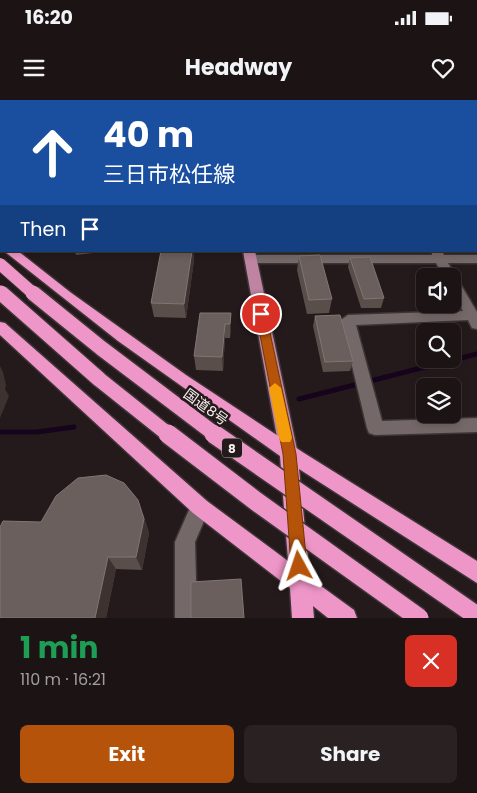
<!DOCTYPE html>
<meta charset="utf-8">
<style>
body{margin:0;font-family:Poppins,"Noto Sans JP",sans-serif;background:#292122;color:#f1f3f6;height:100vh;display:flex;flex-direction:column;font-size:19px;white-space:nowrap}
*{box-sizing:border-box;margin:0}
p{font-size:16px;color:#a09ea0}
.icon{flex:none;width:28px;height:28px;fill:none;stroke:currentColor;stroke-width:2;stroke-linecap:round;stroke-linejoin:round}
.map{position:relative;height:518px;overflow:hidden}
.drawer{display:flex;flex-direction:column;background:#1c1414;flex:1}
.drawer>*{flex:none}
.top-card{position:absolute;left:0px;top:0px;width:478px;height:152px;box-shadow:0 2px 8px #0003,0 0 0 1px #3a3334;background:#1a4fa0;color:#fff;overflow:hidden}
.controls{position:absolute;left:416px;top:168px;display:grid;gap:10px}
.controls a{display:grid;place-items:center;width:45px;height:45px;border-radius:8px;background:#1c1414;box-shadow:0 2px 8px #0003,0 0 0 1px #3a3334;font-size:25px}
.pin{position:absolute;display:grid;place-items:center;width:42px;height:42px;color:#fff;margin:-21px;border:2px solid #fff;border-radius:50%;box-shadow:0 1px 5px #0007}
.me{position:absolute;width:55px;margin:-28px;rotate:355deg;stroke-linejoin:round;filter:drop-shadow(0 0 4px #0008)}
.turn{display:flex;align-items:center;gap:18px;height:105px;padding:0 20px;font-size:22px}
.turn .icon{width:65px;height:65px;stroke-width:2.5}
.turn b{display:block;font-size:35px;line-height:42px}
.then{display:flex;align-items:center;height:48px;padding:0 20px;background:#0003;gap:10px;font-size:19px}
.round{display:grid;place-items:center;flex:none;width:52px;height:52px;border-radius:8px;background:#292122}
.overview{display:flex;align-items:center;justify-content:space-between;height:85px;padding:0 20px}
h1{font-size:30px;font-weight:700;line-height:38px;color:#1e9e55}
.action{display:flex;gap:10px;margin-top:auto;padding:10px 20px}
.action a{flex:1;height:58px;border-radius:8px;background:#b45309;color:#fff;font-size:20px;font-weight:700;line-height:58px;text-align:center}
.action a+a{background:#292122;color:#f1f3f6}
.status{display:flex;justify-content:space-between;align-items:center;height:35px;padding:0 25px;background:#1c1414;direction:ltr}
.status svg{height:14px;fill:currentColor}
header{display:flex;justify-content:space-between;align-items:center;height:65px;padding:0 20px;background:#1c1414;font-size:22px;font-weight:700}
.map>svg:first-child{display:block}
</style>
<div class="status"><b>16:20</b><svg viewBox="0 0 49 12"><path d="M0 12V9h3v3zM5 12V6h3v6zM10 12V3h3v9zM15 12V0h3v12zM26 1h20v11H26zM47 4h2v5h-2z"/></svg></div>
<header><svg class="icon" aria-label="menu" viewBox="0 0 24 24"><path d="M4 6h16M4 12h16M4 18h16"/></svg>Headway<svg class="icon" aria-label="heart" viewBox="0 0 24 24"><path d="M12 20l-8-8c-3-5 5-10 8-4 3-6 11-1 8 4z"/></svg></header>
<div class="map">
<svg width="477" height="518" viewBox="0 0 477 518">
<rect width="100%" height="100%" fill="#251a1b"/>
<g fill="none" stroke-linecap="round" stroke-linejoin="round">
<g stroke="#16041c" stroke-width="5">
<polyline points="299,299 477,254"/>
<polyline points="0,332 37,332 74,327"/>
</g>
<g stroke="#3d3535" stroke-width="3">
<g id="minor">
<polygon points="286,0 295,0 296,1 287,1"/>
<rect x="339" y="0" width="8" height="1"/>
<polygon points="388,0 396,0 397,1 389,1"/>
<polygon points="438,0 446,0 447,1 439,1"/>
<rect x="476" y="56" width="1" height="7"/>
<rect x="0" y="97" width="1" height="7"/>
<polygon points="432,151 442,151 444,155 477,155 477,163 448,163 477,212 477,229 472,228 468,220 356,225 382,321 477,318 477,332 375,335 369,333 367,328 341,220 348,215 463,211 452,192 452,176 444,176 436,163 251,163 245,159 251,155 432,155"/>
<polygon points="200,398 207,401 210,407 195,442 197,518 175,518 175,442 193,401"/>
</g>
</g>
<g stroke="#3d3535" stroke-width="3">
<g id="major">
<rect x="209" y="0" width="8" height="1"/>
<polygon points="243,151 255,151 298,354 295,360 289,362 283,360 280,354"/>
</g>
</g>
<g stroke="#3d3535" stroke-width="3">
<g id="highway">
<polygon points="0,139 1,140 1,148 0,147"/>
<polygon points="4,151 18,151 70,192 186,275 304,353 477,461 477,483 299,369 310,478 354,510 357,518 328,518 313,506 314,518 292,518 290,488 193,413 0,235 0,222 5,223 207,401 288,461 280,356 118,241"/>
</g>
</g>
<use href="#minor" fill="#756869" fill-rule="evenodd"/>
<use href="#major" fill="#be84a2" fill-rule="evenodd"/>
<use href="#highway" fill="#ef96c8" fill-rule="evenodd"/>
<g stroke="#3d3535" stroke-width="14" stroke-linecap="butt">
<g id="highway-bridge-far2">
<polyline points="0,164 34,194"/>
<polyline points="0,192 2,194"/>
</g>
</g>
<g stroke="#3d3535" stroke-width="18" stroke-linecap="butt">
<g id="highway-bridge-far1">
<polyline points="1,193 100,280 169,335"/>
<polyline points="33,193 101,248 216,335"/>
</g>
</g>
<g stroke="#3d3535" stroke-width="22" stroke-linecap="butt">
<g id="highway-bridge">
<polyline points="168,334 257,402 419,518"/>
<polyline points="214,334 477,516"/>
</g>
</g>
<use href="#highway-bridge-far2" stroke="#ef96c8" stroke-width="12"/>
<use href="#highway-bridge-far1" stroke="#ef96c8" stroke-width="15"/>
<use href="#highway-bridge" stroke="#ef96c8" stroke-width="19"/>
</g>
<g fill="#594e4a">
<rect x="92" y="0" width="100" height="1"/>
<rect x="0" y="52" width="1" height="44"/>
<polygon points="30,151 70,151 69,153 31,152"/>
<polygon points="75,151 111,151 76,155"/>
<polygon points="161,151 193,151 194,160 186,218 154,217 151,203"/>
<polygon points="299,156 332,199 329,213 307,214 297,170"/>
<polygon points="350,158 384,198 381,208 361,208 348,167"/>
<polygon points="231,213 231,227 230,238 225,238 223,271 196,270 194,256"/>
<polygon points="315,216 353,261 350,271 323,272 313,226"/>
<polygon points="143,414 149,433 142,470 116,469 106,518 0,518 41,422"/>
</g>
<g fill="#3d3230">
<polygon points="1,33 1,50 0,51 0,34"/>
<polygon points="192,151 193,151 194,160 186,218 184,204"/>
<polygon points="231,213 231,227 230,238 230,224"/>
<polygon points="225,224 225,238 223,271 222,257"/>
<polygon points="0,266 3,272 6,285 5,289 9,296 0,318"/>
<polygon points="138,400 143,414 149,433 142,470 136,457"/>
<polygon points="108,457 116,469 106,518 95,518"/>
</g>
<g fill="#6a5f5c" stroke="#807673">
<polygon points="0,0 13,1 14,1 1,1 1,9 0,9"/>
<rect x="476" y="7" width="1" height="10"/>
<polygon points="0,12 1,12 1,33 0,34"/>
<rect x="0" y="52" width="1" height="13"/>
<rect x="0" y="75" width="1" height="12"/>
<polygon points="161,151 192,151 184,204 151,203"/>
<polygon points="320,155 332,199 309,200 299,156"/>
<polygon points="370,157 384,198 364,199 350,158"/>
<polygon points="200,213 231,213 230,224 225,224 222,257 194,256"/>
<polygon points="340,215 353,261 325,262 315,216"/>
<polygon points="106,375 124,383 138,400 144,419 136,457 108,457 95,518 0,518 0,427 3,421 41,422 56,396 78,378"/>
<polygon points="241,479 244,518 191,518 191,482"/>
</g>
<polygon fill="#b45309" stroke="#753606" points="261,210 266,214 296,354 307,466 305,472 299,474 293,472 291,466 283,354 256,214"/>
<polygon fill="#f59e0b" points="275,283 281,288 292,338 290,342 281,342 279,338 269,288"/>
<g text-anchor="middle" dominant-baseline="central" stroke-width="5" stroke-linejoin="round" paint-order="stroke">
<rect fill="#251a1b" stroke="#b8afaf" stroke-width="1" x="222" y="338.5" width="20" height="19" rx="4"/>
<g font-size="12" font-weight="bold" fill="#f7efef">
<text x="232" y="348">8</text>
</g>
<g font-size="14" fill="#f7efef" stroke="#251a1b">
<text transform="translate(206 307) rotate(36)">国道8号</text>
</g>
</g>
</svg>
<div class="controls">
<a><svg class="icon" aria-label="sound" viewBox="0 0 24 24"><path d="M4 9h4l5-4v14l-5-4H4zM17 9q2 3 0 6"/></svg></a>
<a><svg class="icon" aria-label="search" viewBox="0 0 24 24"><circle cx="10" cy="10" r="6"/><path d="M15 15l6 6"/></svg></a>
<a><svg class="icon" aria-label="layers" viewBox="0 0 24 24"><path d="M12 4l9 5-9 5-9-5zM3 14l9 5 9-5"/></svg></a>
</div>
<div class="pin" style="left:261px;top:214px;background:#d93025"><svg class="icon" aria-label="arrive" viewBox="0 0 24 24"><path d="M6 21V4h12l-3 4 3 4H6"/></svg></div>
<svg class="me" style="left:299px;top:466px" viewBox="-20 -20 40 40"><path d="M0-17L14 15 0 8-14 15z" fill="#b45309" stroke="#fff" stroke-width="4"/></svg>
<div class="top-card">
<div class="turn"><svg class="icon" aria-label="ahead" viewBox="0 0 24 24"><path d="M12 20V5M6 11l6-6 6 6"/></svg><div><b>40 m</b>三日市松任線</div></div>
<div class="then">Then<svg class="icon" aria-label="arrive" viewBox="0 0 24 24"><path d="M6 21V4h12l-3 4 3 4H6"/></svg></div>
</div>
</div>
<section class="drawer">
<div class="overview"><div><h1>1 min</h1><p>110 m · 16:21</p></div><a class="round" style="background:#d93025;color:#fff"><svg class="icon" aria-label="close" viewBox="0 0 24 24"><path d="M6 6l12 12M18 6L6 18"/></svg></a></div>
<div class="action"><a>Exit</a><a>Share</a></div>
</section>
